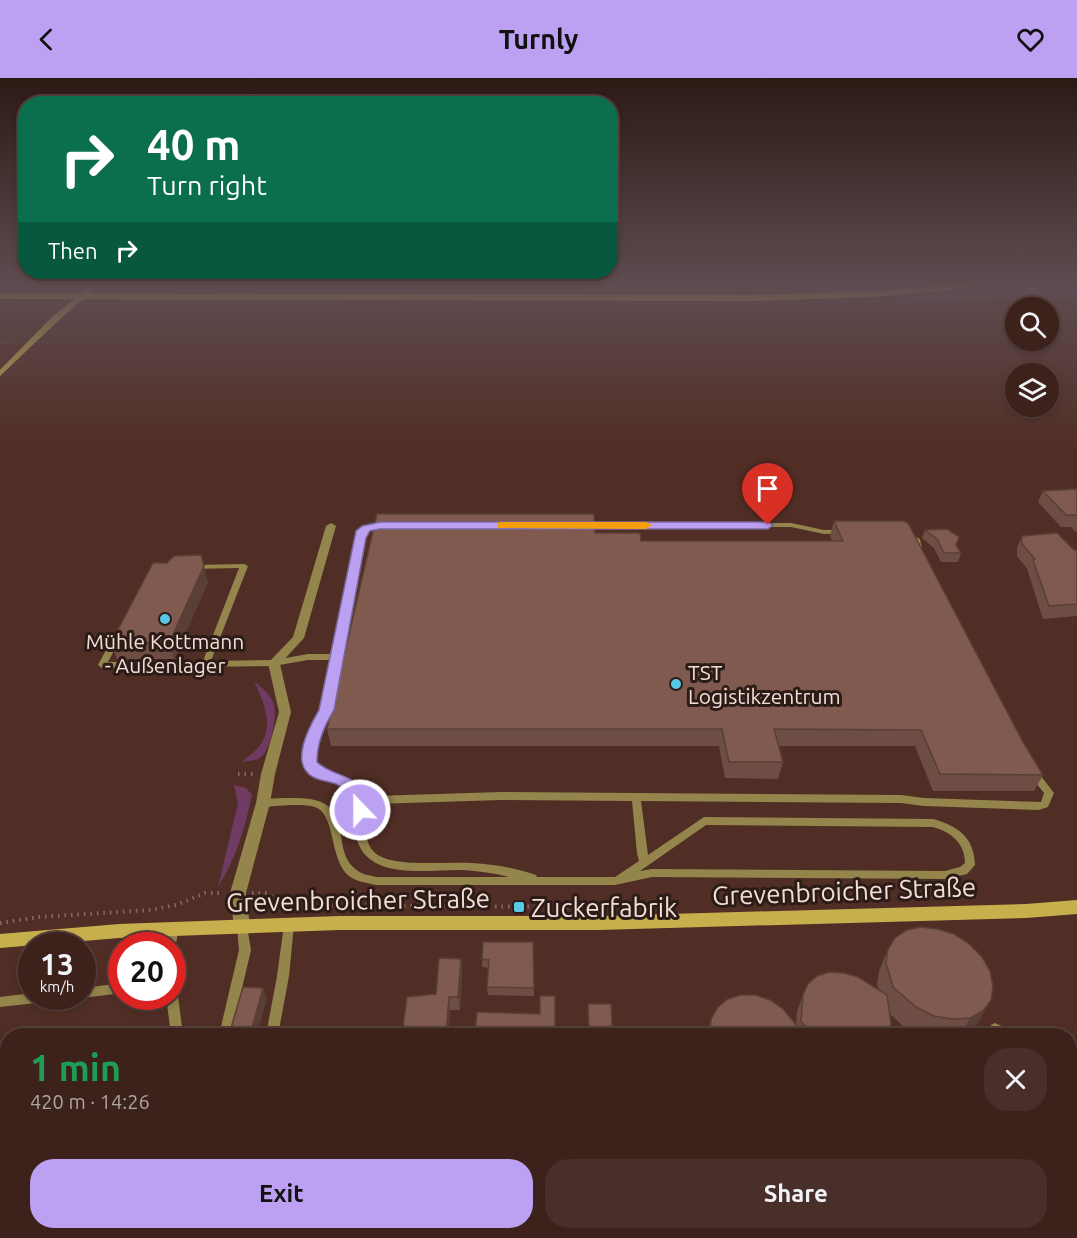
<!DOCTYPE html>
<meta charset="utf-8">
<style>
body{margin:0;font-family:Ubuntu,sans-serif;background:#482f29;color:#f1f3f6;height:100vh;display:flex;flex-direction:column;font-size:22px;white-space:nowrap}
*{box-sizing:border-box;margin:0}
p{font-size:20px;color:#ada4a3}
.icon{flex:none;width:33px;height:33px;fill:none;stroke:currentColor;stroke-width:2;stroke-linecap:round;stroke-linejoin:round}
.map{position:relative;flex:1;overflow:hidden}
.details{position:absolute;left:0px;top:950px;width:1077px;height:212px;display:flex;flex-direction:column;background:#3d221c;border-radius:24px 24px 0 0;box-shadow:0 3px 9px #0003,0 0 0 2px #563f3b}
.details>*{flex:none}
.guide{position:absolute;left:18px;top:18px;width:600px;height:183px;border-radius:24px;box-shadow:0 3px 9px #0003,0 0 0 2px #563f3b;background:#0b6e4f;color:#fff;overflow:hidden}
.buttons{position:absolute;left:1005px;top:219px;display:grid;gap:12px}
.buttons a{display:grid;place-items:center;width:54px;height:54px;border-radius:50%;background:#3d221c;box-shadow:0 3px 9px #0003,0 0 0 2px #563f3b;font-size:30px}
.speed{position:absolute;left:18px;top:854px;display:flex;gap:12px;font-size:30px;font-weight:700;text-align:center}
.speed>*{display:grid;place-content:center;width:78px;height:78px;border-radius:50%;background:#3d221c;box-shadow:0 3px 9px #0003,0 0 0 2px #563f3b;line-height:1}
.speed small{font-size:15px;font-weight:400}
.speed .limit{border:9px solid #d22;background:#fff;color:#111}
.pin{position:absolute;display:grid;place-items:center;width:51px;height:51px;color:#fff;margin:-62px -26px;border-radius:50% 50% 50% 0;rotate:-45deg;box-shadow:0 0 6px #0007}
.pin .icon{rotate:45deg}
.me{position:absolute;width:66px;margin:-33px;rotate:338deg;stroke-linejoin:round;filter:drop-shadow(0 0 4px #0008)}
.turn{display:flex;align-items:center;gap:21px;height:126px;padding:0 30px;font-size:27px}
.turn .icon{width:78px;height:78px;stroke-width:2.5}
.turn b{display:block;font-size:42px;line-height:51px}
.then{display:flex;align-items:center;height:57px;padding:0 30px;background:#0003;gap:12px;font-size:22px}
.round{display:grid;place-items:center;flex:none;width:63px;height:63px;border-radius:24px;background:#482f29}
.summary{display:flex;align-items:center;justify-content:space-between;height:102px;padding:0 30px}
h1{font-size:36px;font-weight:700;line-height:45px;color:#1e9e55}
.primary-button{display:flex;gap:12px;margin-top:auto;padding:12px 30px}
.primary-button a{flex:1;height:69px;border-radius:24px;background:#bca0f2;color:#111;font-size:24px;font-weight:700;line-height:69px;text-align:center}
.primary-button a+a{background:#482f29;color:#f1f3f6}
header{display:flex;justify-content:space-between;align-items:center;height:78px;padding:0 30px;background:#bca0f2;color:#111;font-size:27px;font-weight:700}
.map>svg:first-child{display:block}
</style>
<header><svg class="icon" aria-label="back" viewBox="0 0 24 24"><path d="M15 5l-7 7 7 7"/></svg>Turnly<svg class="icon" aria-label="heart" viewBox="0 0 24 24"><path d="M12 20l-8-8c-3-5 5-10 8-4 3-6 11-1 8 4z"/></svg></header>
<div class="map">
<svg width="1077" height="1160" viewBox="0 0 1077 1160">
<rect width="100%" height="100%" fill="#512e25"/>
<g fill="#6f3b63">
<polygon points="108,208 222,208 223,211 215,214 142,214"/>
<polygon points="1037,208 1077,208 1077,220 998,220 858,224"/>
<path d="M254 603C261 609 270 616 273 624 278 636 271 671 261 679 256 683 248 683 242 684 248 679 256 673 260 667 275 647 263 623 254 603Z"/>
<path d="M234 707 246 710 252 717C245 749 236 781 218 809L238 725Z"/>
</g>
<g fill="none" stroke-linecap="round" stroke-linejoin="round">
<polyline stroke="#896a63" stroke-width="1.5" stroke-dasharray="1 3" stroke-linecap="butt" points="0,265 18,264"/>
<g stroke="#896a63" stroke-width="4" stroke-dasharray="1.5 5" stroke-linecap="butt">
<polyline points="238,696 254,696"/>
<polyline points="252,815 268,815 276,823 288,827 584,829"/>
<polyline points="0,845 38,839 151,832 176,827 205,815 224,815"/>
</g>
<g fill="#93854b" fill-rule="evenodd">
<polygon points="243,208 247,208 243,212 241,211"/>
<path d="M380 445H791L824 452 896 450 920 461 924 482 1027 680 1054 715 1048 729 1039 732 924 728 901 725 641 723 648 777 704 739 933 741C958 748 974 759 975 787L967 796 945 801 652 799 615 807H376C367 805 357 804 349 798 329 782 336 736 315 729 301 725 278 728 263 729L260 728 258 725 260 722C271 720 285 720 297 720 361 721 326 771 358 793 363 797 370 797 376 799H509C494 795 478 793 463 792 430 791 373 803 358 765 353 750 356 733 358 719L341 706 314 696 304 686 308 664 322 632 332 582H308L274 588 102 590 98 587 113 559 117 556 121 559 108 584 203 583 239 490 190 491 189 489 193 487 244 486 248 488 211 583 274 582 308 576H333L359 453ZM381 449H791L824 456 895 454 913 462 916 482 1018 682 1044 715 1041 724 924 720 901 717 501 714 374 718 365 713 347 700 325 693 314 685 317 664 330 632 365 454ZM501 722 632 723 637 775 639 783 615 799H537L536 797C515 790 493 786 472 785 448 783 389 791 373 773 362 760 366 738 367 723L374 726ZM706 747 933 749C951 754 965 765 965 785L960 789 945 793 652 791 640 793Z"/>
<polygon points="289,842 293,844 294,847 289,898 278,957 266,957 277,898 284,847 285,844"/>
<polygon points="242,844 246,846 247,849 251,872 231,957 219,957 239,872 237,849 238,846"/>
<path d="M172 847 176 849C179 855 177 867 172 871V867H164L168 849Z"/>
<polygon points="115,906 119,907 121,911 119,915 115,916 82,920 78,918 82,918 82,910"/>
<polygon points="172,913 176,914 178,918 183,957 171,957 166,918 172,918"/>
<polygon points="32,915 32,918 60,918 58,922 54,923 0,929 0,919"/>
<polygon points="995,945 1012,953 1014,957 988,957 991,947"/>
<polygon points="1070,980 1077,983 1077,995 1070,992"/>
<polygon points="8,1000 8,1012 0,1013 0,1001"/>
<polygon points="131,1154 145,1154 144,1160 130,1160"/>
<polygon points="169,1154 183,1154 182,1160 168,1160"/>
<polygon points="932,1154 946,1154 945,1160 931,1160"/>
</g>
<polygon fill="#93854b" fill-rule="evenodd" points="331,445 336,448 304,560 280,586 291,634 275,696 270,725 246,815 250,849 248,854 242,856 236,854 234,849 230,815 256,725 261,696 279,634 268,585 293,559 326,448"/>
<g fill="#c7af4d" fill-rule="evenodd">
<polygon points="91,208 98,208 58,243 0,298 0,292 52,239"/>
<polygon points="1077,822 1077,836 1026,840 599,852 339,852 119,860 0,870 0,856 119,846 339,838 599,838 1026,826"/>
</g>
<polygon fill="#eed04a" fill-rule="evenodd" points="945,208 975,208 971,210 872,219 751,223 0,221 0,215 751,217 872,213"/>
</g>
<g fill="#6e4d44">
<polygon points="1077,411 1077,455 1071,449 1061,449 1038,424 1043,413"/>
<polygon points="834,443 1024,666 1043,697 1034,713 933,713 915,668 779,668 783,684 778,701 725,700 719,668 331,668 327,651 595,455 641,463 832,463 830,458"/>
<polygon points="925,452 956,467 961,475 958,484 941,484 934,470 922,460"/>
<polygon points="1022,458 1074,472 1077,472 1077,538 1043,541 1028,494 1028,492 1017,478 1017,470"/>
<polygon points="208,504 174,581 117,581 111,565"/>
<polygon points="533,864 534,918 488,917 487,909 489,890 482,889 482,881"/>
<polygon points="888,871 979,943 971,954 964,957 920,957 905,950 889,935 888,957 707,957 711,941 796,947 797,933 803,917 879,912 877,907 879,893"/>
<polygon points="461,881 462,894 460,932 450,932 448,957 402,957 436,916"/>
<polygon points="588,926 612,948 612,953 589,956"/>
<polygon points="652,1154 721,1154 716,1160 658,1160"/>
<polygon points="896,1154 912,1154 909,1160 905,1160"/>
<polygon points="970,1154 1070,1154 1077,1160 968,1160"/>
</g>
<g fill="#5a3f37">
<polygon points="201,477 208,504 174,581 169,565"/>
<polygon points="461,881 462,894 460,932 458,919"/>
<polygon points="263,910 267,920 257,957 250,957"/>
<polygon points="449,919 450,932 448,957 446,957"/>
<polygon points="991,922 979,943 971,954 964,957 960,957 970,940"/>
<polygon points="13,1154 35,1154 33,1160 11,1160"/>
<polygon points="707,1154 721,1154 716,1160 695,1160"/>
</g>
<g fill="#805a4f" stroke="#5a3f37" stroke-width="1.5">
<polygon points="1077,411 1077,437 1066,437 1043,413"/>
<polygon points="377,436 594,436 595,455 640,455 641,463 843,463 834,443 904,443 908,445 1024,666 1043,697 940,696 921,652 774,651 783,684 729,684 722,651 327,651"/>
<polygon points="947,451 959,459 956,467 961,475 944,475 937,461 925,452"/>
<polygon points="1057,455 1074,472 1077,472 1077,526 1049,528 1033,482 1035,481 1022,466 1022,458"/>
<polygon points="201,477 204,488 169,565 111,565 153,485 167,485 174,478"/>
<polygon points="921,849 937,851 954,856 969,866 982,879 990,893 993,908 991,922 983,933 970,940 953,941 934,938 916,929 893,909 886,885 888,871 895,860 907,852"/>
<polygon points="483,864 533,864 534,910 487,909 489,882 482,881"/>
<polygon points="439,880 461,881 458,919 449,919 446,957 402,957 407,919 436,916"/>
<polygon points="830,894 844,895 858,899 887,917 891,946 888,957 816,957 801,944 803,917 808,906 817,898"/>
<polygon points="243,909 263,910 250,957 229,957"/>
<polygon points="741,917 755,917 770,922 783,931 798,949 798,957 711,957 710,954 711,941 718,929 728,921"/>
<polygon points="540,918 555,918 555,957 475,957 477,934 540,936"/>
<polygon points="588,926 611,926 612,948 589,951"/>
<polygon points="1070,986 1077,989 1077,1160 979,1160 980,1154 1019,1154 1026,1157 1026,1154 1070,1154"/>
<polygon points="8,1003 8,1154 13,1154 11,1160 0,1160 0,1014 4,1013"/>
<polygon points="676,1154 707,1154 695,1160 691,1160"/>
<polygon points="905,1154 912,1154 911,1157"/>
</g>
<linearGradient id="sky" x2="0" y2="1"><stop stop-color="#2d1914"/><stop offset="0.56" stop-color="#5f4c51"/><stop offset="1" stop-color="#5f4c51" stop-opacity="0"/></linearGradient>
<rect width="1077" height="370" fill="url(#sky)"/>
<path fill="#bca0f2" stroke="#7a689d" stroke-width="1.5" d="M380 444H768L773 447 768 451H380L370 453 366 460 334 632C324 648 317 665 317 684 333 701 385 700 366 737L360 738 354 737 352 732 354 720C348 716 342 709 336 706 329 703 320 703 313 699 289 686 309 649 319 632L356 453 362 448Z"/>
<polygon fill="#f59e0b" points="501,444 646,444 652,447 646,451 497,450 497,445"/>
<g fill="#58c9e4" stroke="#2c1c17" stroke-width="2">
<circle cx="165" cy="541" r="6"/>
<circle cx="676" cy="606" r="6"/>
<rect x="513" y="823" width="12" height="12" rx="3"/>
</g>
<g text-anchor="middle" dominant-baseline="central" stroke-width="6" stroke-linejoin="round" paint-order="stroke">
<g font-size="21" fill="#f4ddd7" stroke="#2c1c17">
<text x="165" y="563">Mühle Kottmann<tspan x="165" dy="24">- Außenlager</tspan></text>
<text x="688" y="594" text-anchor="start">TST<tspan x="688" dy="24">Logistikzentrum</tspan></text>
</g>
<g font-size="26" fill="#f4ddd7" stroke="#2c1c17">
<text transform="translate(844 813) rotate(-2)">Grevenbroicher Straße</text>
<text transform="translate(358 822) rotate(-1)">Grevenbroicher Straße</text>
</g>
<g font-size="26" fill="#f4ddd7" stroke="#2c1c17" text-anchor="start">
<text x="531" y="829">Zuckerfabrik</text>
</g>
</g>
</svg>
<div class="buttons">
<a><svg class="icon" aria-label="search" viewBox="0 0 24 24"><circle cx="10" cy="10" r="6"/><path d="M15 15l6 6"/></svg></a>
<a><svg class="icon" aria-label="layers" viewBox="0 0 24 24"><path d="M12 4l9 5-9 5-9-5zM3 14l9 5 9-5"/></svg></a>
</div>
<div class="speed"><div>13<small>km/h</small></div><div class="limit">20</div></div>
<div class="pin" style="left:768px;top:447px;background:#d93025"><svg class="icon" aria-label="arrive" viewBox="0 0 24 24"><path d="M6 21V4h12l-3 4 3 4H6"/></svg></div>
<svg class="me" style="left:360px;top:732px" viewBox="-20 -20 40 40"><circle r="17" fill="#bca0f2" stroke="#fff" stroke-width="3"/><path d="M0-11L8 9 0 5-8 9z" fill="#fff"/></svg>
<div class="guide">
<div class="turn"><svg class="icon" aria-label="right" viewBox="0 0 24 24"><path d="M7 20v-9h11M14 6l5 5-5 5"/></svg><div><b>40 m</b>Turn right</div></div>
<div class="then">Then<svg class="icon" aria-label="right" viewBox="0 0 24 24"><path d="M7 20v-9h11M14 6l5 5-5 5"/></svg></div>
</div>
<section class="details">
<div class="summary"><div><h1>1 min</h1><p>420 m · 14:26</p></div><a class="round"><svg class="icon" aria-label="close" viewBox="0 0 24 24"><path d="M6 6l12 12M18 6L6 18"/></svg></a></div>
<div class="primary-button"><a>Exit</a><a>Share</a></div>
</section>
</div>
